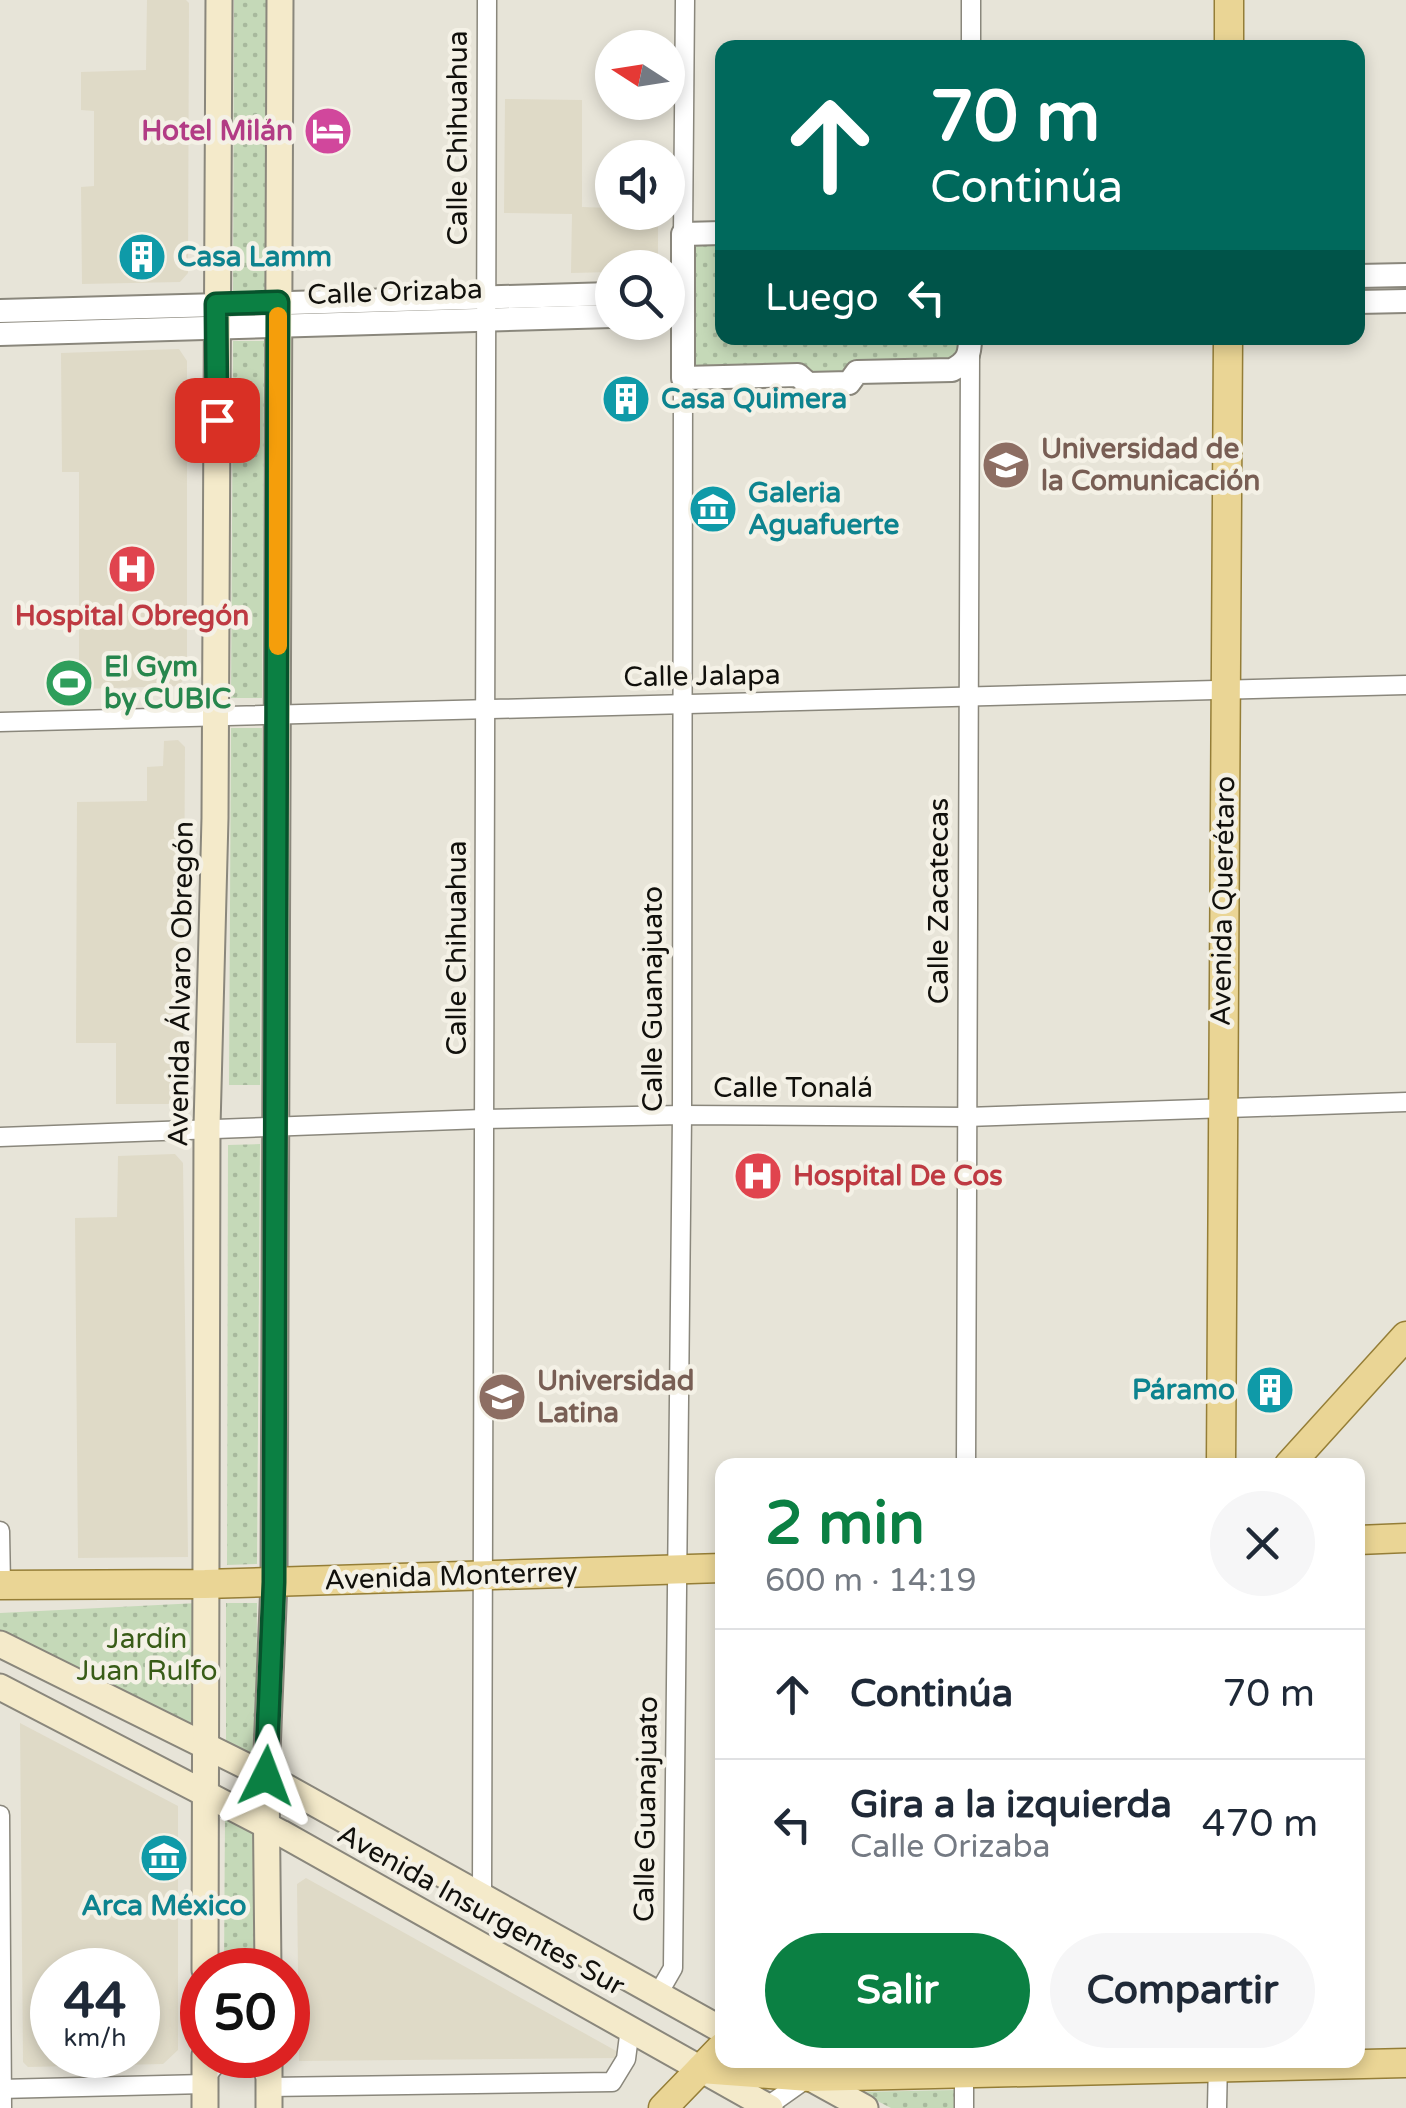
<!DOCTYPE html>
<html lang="es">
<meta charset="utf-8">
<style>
body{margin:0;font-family:"Varela Round",sans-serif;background:#f6f6f7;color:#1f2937;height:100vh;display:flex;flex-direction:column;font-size:38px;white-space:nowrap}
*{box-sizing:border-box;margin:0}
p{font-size:32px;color:#747a83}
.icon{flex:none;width:55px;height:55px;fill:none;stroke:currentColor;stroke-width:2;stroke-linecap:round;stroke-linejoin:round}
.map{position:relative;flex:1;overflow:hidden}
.details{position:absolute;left:715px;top:1458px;width:650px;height:610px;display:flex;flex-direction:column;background:#fff;border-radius:20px;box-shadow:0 5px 15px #0003}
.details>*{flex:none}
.hud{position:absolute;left:715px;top:40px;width:650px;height:305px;border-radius:20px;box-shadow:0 5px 15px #0003;background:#00695c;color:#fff;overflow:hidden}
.needle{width:65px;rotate:282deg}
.tools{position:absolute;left:595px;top:30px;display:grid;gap:20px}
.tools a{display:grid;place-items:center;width:90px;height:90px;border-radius:50%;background:#fff;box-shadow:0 5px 15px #0003;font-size:50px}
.speed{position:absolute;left:30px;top:1948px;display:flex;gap:20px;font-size:50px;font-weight:700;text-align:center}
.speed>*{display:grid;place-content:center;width:130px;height:130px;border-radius:50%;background:#fff;box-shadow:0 5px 15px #0003;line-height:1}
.speed small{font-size:25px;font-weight:400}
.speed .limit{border:15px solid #d22;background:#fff;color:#111}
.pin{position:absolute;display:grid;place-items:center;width:85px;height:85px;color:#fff;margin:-42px;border-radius:20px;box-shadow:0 5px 15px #0006}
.me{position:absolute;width:110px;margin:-55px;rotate:3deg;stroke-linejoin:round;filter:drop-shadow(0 0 8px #0008)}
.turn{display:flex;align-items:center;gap:35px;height:210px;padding:0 50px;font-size:45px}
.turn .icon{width:130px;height:130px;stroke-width:2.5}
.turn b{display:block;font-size:70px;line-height:85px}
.then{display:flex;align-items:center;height:95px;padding:0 50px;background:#0003;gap:20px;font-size:38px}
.round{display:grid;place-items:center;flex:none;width:105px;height:105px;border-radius:52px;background:#f6f6f7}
.overview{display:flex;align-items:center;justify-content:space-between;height:170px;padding:0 50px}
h1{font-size:60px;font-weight:700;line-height:75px;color:#0b8043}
.button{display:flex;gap:20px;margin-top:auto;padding:20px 50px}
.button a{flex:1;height:115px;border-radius:60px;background:#0b8043;color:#fff;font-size:40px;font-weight:700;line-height:115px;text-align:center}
.button a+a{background:#f6f6f7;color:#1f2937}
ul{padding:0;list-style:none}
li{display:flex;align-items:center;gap:30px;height:130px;padding:0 50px;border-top:2px solid #e0e1e3}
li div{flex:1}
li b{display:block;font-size:38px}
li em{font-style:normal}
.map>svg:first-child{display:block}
</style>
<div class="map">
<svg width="1406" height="2108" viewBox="0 0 1406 2108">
<defs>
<pattern id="park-dots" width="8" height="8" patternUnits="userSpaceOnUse" patternTransform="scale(2.5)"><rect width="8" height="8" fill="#c5d9b8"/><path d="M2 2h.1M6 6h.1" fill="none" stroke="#a8b99d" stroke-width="1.8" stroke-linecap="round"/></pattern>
</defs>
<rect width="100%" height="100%" fill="#e7e4d8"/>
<g fill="#dfdac7" fill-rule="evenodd">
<polygon points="147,0 186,0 189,3 188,273 180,282 82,284 81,187 94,186 94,111 81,110 81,72 146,70"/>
<polygon points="505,99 582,100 582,207 612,208 612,212 658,213 658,267 612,268 612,272 571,273 572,214 504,213"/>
<polygon points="179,349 187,361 187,676 178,686 79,689 79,472 62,472 61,353"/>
<polygon points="178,740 185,747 183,1093 173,1104 116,1104 116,1043 76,1043 77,802 147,801 147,767 163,766 164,741"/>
<polygon points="175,1154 183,1163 188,1557 78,1558 75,1218 117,1217 118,1156"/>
<path d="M20 1723 178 1806V2050L163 2064 28 2067 23 2062ZM52 1970H138V2055H52Z"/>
<polygon points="306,1878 618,2052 617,2058 299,2061 297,1884"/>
</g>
<g fill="url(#park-dots)">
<polygon points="234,0 266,0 265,294 233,294"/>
<polygon points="722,233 722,338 970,338 952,370 683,378 683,234"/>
<polygon points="233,341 264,341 262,698 231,698"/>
<polygon points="231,728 262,728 260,1085 229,1085"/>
<polygon points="260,1144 257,1564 227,1565 228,1145"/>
<polygon points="198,1603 193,1721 188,1728 0,1634 0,1613"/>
<polygon points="226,1603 257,1603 256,1759 226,1746"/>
<polygon points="225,1818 256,1832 255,1970 224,1970"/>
<polygon points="956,2090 956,2108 891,2108 860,2092"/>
</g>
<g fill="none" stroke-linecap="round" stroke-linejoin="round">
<g stroke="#8a877c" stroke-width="21">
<g id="minor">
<polyline points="971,48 971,0"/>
<polyline points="683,234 685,0"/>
<polyline points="0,722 1406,685"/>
<polyline points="0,1137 483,1119 682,1115 967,1117 1406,1102"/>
<polyline points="966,1465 970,354"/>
<polyline points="0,1531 1,1585"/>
<polyline points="0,1815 2,2108"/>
<polyline points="482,1896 487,0"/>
<polyline points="658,1994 673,1968 682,1115 683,378"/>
<path d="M206 2079C216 2057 237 2050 258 2064L268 2080"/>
<polyline points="269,2087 612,2082 626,2059 630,2028"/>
<polyline points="0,2089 205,2084"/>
<polyline points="765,2108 809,2077"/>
<polyline points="964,2108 964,2064"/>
<polyline points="1217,2108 1218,2060"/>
</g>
</g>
<g stroke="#8a877c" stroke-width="26">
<g id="tertiary">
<path d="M722 233 683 234V378L798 375 808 384 849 383 857 372 952 370C968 362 970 354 970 338"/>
<polyline points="1358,276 1406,275"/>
<polyline points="1358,302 1406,301"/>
<polyline points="0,311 612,294"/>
<polyline points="0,334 612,316"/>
</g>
</g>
<g stroke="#8a877c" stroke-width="29">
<g id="secondary">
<polyline points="0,1644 266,1776 722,2030"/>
<polyline points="0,1687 281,1833 770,2108"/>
<polyline points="205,1970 207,1127 215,818 219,0"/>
<polyline points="268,1970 266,1776 274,1582 280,0"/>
<polyline points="205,2055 205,2108"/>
<polyline points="269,2055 269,2108"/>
<polyline points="778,2060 865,2108"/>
</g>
</g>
<g stroke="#957e37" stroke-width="31">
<g id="primary">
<polyline points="1229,48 1229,0"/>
<polyline points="1221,1465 1228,338"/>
<polyline points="1289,1465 1406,1336"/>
<polyline points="1358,1540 1406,1538"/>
<polyline points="0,1585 205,1584 722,1568"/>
<polyline points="701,2069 809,2077 1406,2063"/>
<polyline points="663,2108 722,2047"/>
</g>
</g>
<use href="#minor" stroke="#fff" stroke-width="18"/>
<use href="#tertiary" stroke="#fff" stroke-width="22"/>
<use href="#secondary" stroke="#f4eaca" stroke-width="25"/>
<use href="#primary" stroke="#ead595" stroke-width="28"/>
</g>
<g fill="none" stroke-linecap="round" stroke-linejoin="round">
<g stroke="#07532c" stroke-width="25">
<polyline id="route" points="217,420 216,304 278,302 274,1582 266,1776"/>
</g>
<use href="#route" stroke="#0b8043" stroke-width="18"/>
<polyline stroke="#f59e0b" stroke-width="18" points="278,316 278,646"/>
</g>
<defs>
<g id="hotel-disc" transform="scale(2.5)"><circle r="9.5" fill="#d1479c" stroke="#f4f1e6"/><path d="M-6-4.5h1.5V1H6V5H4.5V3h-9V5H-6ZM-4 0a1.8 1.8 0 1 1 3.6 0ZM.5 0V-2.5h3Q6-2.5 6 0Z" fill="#fff"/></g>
<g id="building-disc" transform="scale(2.5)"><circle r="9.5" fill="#0f9aa8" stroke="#f4f1e6"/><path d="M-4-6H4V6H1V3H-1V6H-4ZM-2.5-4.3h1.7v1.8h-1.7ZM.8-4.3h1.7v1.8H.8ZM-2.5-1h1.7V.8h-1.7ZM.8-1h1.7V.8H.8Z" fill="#fff"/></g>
<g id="university-disc" transform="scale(2.5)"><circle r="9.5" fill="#8d6e63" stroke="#f4f1e6"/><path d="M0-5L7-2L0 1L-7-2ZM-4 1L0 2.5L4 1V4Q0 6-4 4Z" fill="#fff"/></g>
<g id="museum-disc" transform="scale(2.5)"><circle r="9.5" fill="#0f9aa8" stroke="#f4f1e6"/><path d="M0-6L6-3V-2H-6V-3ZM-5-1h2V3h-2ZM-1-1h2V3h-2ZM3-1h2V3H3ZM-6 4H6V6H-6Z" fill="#fff"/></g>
<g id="hospital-disc" transform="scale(2.5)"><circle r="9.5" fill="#e0444e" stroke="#f4f1e6"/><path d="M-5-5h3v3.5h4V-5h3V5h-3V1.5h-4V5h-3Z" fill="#fff"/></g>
<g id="stadium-disc" transform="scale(2.5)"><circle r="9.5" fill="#2e9e5b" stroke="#f4f1e6"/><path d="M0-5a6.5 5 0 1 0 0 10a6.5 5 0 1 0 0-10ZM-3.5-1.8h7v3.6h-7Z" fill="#fff"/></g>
</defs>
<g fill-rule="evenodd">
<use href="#hotel-disc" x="328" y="131"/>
<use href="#building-disc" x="142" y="257"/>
<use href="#building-disc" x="626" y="399"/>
<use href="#university-disc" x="1006" y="465"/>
<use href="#museum-disc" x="713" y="509"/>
<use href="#hospital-disc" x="132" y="569"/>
<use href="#stadium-disc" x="69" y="683"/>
<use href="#hospital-disc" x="758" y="1176"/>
<use href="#building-disc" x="1270" y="1390"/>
<use href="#university-disc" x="502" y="1397"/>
<use href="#museum-disc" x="164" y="1858"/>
</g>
<g text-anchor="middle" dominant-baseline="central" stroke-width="9" stroke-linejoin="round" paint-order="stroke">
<g font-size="28" font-weight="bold" fill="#b23c85" stroke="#f4f1e6" text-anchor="end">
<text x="293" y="131">Hotel Milán</text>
</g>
<g font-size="28" fill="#11100c" stroke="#f4f1e6">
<text transform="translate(458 138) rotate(-90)">Calle Chihuahua</text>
<text transform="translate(395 292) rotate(-2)">Calle Orizaba</text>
<text transform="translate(702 676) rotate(-1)">Calle Jalapa</text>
<text transform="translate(939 901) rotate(-90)">Calle Zacatecas</text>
<text transform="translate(1223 901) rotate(-89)">Avenida Querétaro</text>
<text transform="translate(457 948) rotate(-90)">Calle Chihuahua</text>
<text transform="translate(181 984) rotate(-89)">Avenida Álvaro Obregón</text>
<text transform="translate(653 999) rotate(-90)">Calle Guanajuato</text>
<text x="793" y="1088">Calle Tonalá</text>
<text transform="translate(451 1576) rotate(-2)">Avenida Monterrey</text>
<text transform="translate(646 1809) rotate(-89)">Calle Guanajuato</text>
<text transform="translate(481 1910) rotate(29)">Avenida Insurgentes Sur</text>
</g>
<g font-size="28" font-weight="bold" fill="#0d838f" stroke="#f4f1e6" text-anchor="start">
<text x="177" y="257">Casa Lamm</text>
<text x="661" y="399">Casa Quimera</text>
<text x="748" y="493">Galeria<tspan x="748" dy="32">Aguafuerte</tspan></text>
<text x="1235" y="1390" text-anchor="end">Páramo</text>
<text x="164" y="1906" text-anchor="middle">Arca México</text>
</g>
<g font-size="28" font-weight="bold" fill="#785e54" stroke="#f4f1e6" text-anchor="start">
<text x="1041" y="449">Universidad de<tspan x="1041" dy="32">la Comunicación</tspan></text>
<text x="537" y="1381">Universidad<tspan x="537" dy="32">Latina</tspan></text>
</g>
<g font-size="28" font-weight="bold" fill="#be3a42" stroke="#f4f1e6">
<text x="132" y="616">Hospital Obregón</text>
<text x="793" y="1176" text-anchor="start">Hospital De Cos</text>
</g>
<g font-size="28" font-weight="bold" fill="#27864d" stroke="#f4f1e6" text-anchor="start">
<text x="104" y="667">El Gym<tspan x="104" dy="32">by CUBIC</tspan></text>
</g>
<g font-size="28" fill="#385c17" stroke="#f4f1e6">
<text x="147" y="1639">Jardín<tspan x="147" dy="32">Juan Rulfo</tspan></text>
</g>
</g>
</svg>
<div class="tools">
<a><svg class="needle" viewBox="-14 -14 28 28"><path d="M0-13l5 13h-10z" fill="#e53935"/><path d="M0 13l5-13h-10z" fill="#747a83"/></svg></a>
<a><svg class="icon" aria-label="sound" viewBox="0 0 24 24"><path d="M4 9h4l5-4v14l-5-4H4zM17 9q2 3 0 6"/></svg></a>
<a><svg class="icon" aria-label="search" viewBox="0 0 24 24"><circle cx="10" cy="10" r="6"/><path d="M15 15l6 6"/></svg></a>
</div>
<div class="speed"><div>44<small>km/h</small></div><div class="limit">50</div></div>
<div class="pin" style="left:217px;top:420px;background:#d93025"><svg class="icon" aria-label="arrive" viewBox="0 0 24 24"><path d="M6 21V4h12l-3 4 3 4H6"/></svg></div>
<svg class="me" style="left:266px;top:1776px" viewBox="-20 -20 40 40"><path d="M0-17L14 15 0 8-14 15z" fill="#0b8043" stroke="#fff" stroke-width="4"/></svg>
<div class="hud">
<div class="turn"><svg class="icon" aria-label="ahead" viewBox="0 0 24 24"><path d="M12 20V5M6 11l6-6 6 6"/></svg><div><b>70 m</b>Continúa</div></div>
<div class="then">Luego<svg class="icon" aria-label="left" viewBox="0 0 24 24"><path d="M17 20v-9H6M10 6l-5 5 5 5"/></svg></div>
</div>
<section class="details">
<div class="overview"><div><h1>2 min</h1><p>600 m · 14:19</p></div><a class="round"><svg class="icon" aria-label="close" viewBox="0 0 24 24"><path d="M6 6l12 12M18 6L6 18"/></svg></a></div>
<ul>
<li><svg class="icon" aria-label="ahead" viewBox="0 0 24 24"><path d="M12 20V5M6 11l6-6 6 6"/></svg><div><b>Continúa</b></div><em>70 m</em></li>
<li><svg class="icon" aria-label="left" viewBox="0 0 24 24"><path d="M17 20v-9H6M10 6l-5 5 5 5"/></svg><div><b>Gira a la izquierda</b><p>Calle Orizaba</p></div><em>470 m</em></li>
</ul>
<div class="button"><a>Salir</a><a>Compartir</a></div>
</section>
</div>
